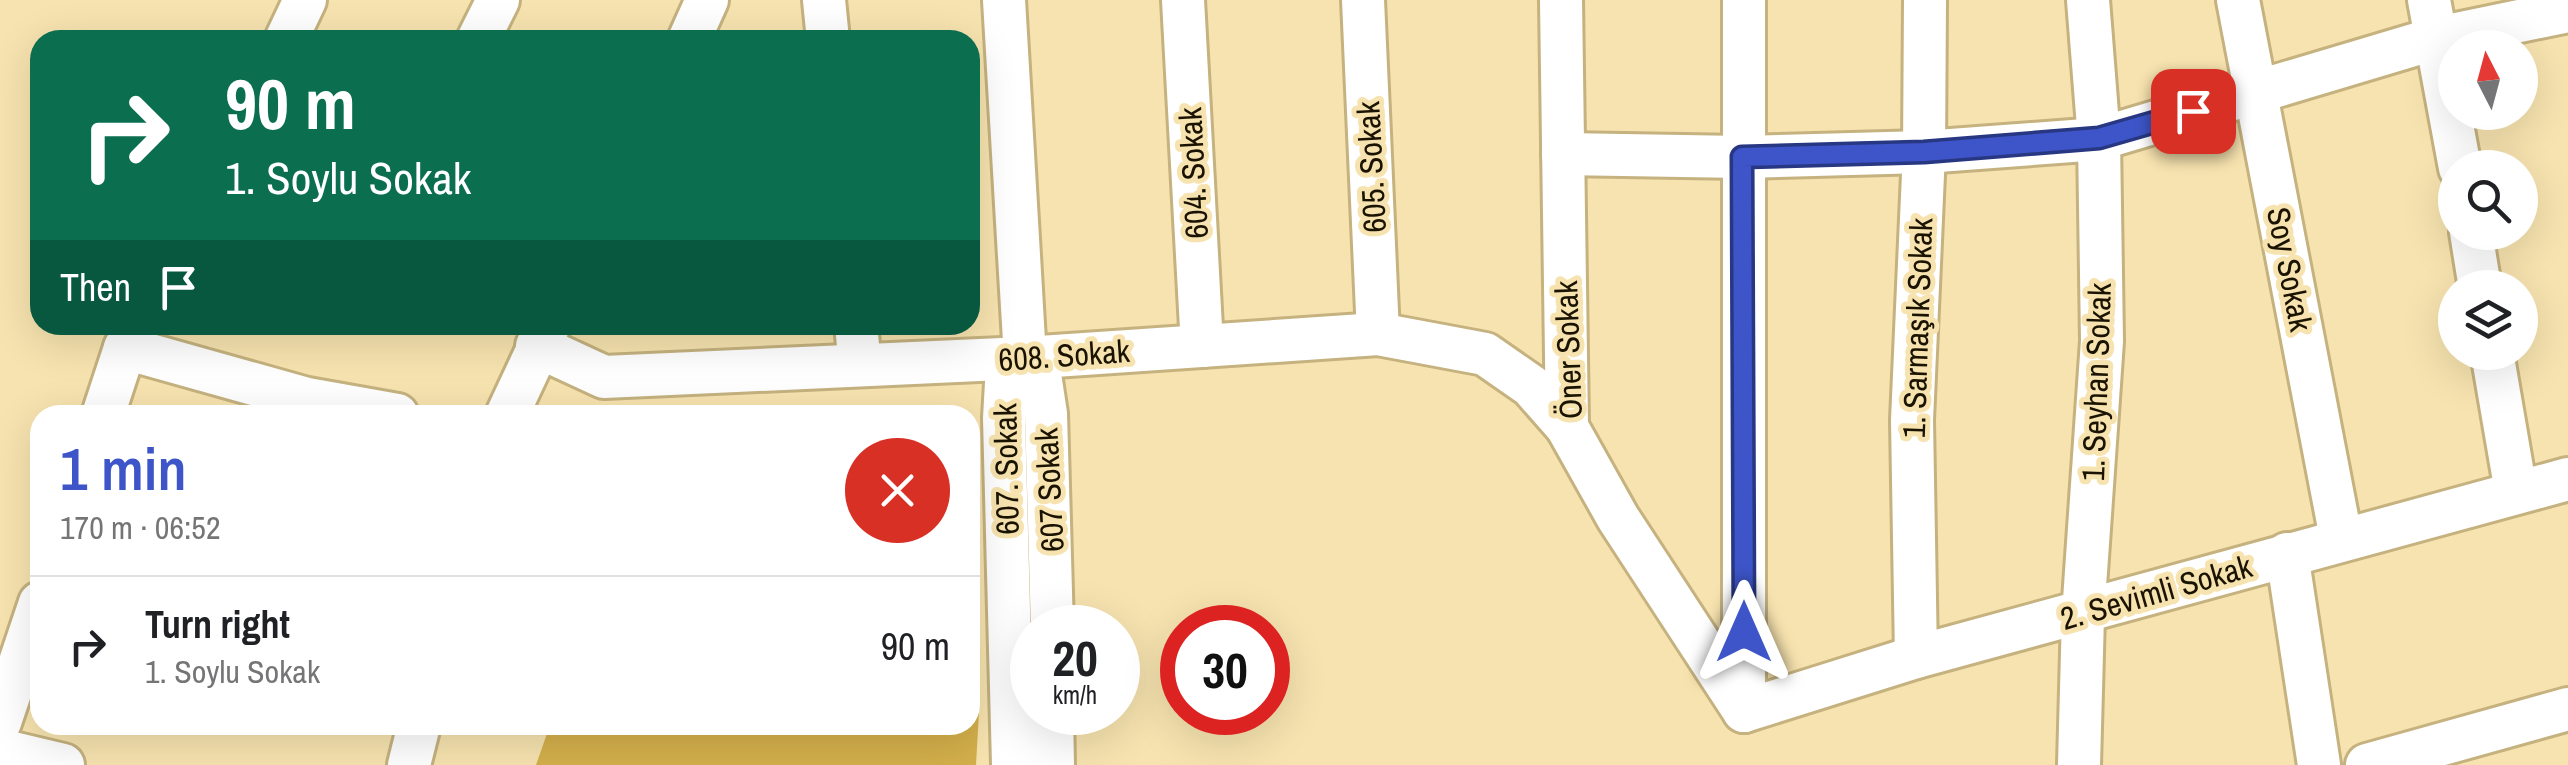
<!DOCTYPE html>
<meta charset="utf-8">
<style>
body{margin:0;font-family:"Archivo Narrow",sans-serif;background:#f2f2f2;color:#202124;height:100vh;display:flex;flex-direction:column;font-size:38px;white-space:nowrap}
*{box-sizing:border-box;margin:0}
p{font-size:32px;color:#757577}
.icon{flex:none;width:55px;height:55px;fill:none;stroke:currentColor;stroke-width:2;stroke-linecap:round;stroke-linejoin:round}
.map{position:relative;flex:1;overflow:hidden}
.drawer{position:absolute;left:30px;top:405px;width:950px;height:330px;display:flex;flex-direction:column;background:#fff;border-radius:30px;box-shadow:0 10px 40px #0002}
.drawer>*{flex:none}
.top-card{position:absolute;left:30px;top:30px;width:950px;height:305px;border-radius:30px;box-shadow:0 10px 40px #0002;background:#0b6e4f;color:#fff;overflow:hidden}
.needle{width:65px;rotate:354deg}
.tools{position:absolute;left:2438px;top:30px;display:grid;gap:20px}
.tools a{display:grid;place-items:center;width:100px;height:100px;border-radius:50%;background:#fff;box-shadow:0 10px 40px #0002;font-size:50px}
.speed{position:absolute;left:1010px;top:605px;display:flex;gap:20px;font-size:50px;font-weight:700;text-align:center}
.speed>*{display:grid;place-content:center;width:130px;height:130px;border-radius:50%;background:#fff;box-shadow:0 10px 40px #0002;line-height:1}
.speed small{font-size:25px;font-weight:400}
.speed .limit{border:15px solid #d22;background:#fff;color:#111}
.pin{position:absolute;display:grid;place-items:center;width:85px;height:85px;color:#fff;margin:-42px;border-radius:20px;box-shadow:0 5px 15px #0006}
.me{position:absolute;width:110px;margin:-55px;rotate:0deg;stroke-linejoin:round;filter:drop-shadow(0 0 8px #0008)}
.turn{display:flex;align-items:center;gap:35px;height:210px;padding:0 30px;font-size:45px}
.turn .icon{width:130px;height:130px;stroke-width:2.5}
.turn b{display:block;font-size:70px;line-height:85px}
.then{display:flex;align-items:center;height:95px;padding:0 30px;background:#0003;gap:20px;font-size:38px}
.round{display:grid;place-items:center;flex:none;width:105px;height:105px;border-radius:52px;background:#f2f2f2}
.overview{display:flex;align-items:center;justify-content:space-between;height:170px;padding:0 30px}
h1{font-size:60px;font-weight:600;line-height:75px;color:#3d55c8}
ul{padding:0;list-style:none}
li{display:flex;align-items:center;gap:30px;height:140px;padding:0 30px;border-top:2px solid #e0e0e0}
li div{flex:1}
li b{display:block;font-size:38px}
li em{font-style:normal}
.map>svg:first-child{display:block}
</style>
<div class="map">
<svg width="2568" height="765" viewBox="0 0 2568 765">
<rect width="100%" height="100%" fill="#f7e3af"/>
<polygon fill="#d4b04b" points="980,695 976,765 536,765 550,725 970,725 970,696"/>
<g fill="none" stroke-linecap="round" stroke-linejoin="round">
<g stroke="#c5b27f" stroke-width="48">
<g id="street">
<polyline points="824,0 828,40"/>
<polyline points="1004,0 1025,358 1006,383 1004,418 1013,765"/>
<polyline points="1183,0 1202,346"/>
<polyline points="1363,0 1378,334"/>
<polyline points="1561,0 1567,427 1618,518 1744,711"/>
<polyline points="1744,0 1744,711"/>
<polyline points="2238,0 2341,538"/>
<polyline points="2429,0 2460,168"/>
<polyline points="286,40 305,0"/>
<polyline points="478,40 498,0"/>
<polyline points="689,40 707,0"/>
<polyline points="1563,154 1742,157 1924,152 2099,139 2437,38 2568,11"/>
<polyline points="2471,232 2480,288"/>
<polyline points="856,325 860,365"/>
<polyline points="537,346 604,377 1025,358 1378,334 1485,354 1531,386 1567,427"/>
<polyline points="125,348 307,399 397,415"/>
<polyline points="2492,352 2516,492"/>
<polyline points="1025,358 1041,381 1046,414 1052,628"/>
<polyline points="103,415 125,348 137,325"/>
<polyline points="507,415 549,325"/>
<polyline points="2287,554 2319,765"/>
<polyline points="1916,657 1912,420 1924,152 1925,0"/>
<polyline points="1744,711 1916,657 2568,479"/>
<polyline points="1052,712 1053,765"/>
<polyline points="0,722 40,603"/>
<polyline points="0,750 63,765"/>
<polyline points="409,765 419,725"/>
<polyline points="2079,765 2083,615 2102,341 2099,139 2088,0"/>
<polyline points="2367,765 2568,709"/>
</g>
</g>
<use href="#street" stroke="#fff" stroke-width="42"/>
</g>
<g fill="none" stroke-linecap="round" stroke-linejoin="round">
<g stroke="#283782" stroke-width="25">
<polyline id="route" points="1744,632 1742,157 1924,152 2099,138 2193,111"/>
</g>
<use href="#route" stroke="#3d55c8" stroke-width="18"/>
</g>
<g text-anchor="middle" dominant-baseline="central" stroke-width="10" stroke-linejoin="round" paint-order="stroke">
<g font-size="32" fill="#1a1302" stroke="#f7e3af">
<text transform="translate(1371 167) rotate(-93)">605. Sokak</text>
<text transform="translate(1193 173) rotate(-93)">604. Sokak</text>
<text transform="translate(2290 269) rotate(79)">Soy Sokak</text>
<text transform="translate(1917 328) rotate(-88)">1. Sarmaşık Sokak</text>
<text transform="translate(1568 350) rotate(-92)">Öner Sokak</text>
<text transform="translate(1064 355) rotate(-4)">608. Sokak</text>
<text transform="translate(2096 382) rotate(-88)">1. Seyhan Sokak</text>
<text transform="translate(1006 469) rotate(-91)">607. Sokak</text>
<text transform="translate(1049 490) rotate(-93)">607 Sokak</text>
<text transform="translate(2156 592) rotate(-16)">2. Sevimli Sokak</text>
</g>
</g>
</svg>
<div class="tools">
<a><svg class="needle" viewBox="-14 -14 28 28"><path d="M0-13l5 13h-10z" fill="#e53935"/><path d="M0 13l5-13h-10z" fill="#757577"/></svg></a>
<a><svg class="icon" aria-label="search" viewBox="0 0 24 24"><circle cx="10" cy="10" r="6"/><path d="M15 15l6 6"/></svg></a>
<a><svg class="icon" aria-label="layers" viewBox="0 0 24 24"><path d="M12 4l9 5-9 5-9-5zM3 14l9 5 9-5"/></svg></a>
</div>
<div class="speed"><div>20<small>km/h</small></div><div class="limit">30</div></div>
<div class="pin" style="left:2193px;top:111px;background:#d93025"><svg class="icon" aria-label="arrive" viewBox="0 0 24 24"><path d="M6 21V4h12l-3 4 3 4H6"/></svg></div>
<svg class="me" style="left:1744px;top:632px" viewBox="-20 -20 40 40"><path d="M0-17L14 15 0 8-14 15z" fill="#3d55c8" stroke="#fff" stroke-width="4"/></svg>
<div class="top-card">
<div class="turn"><svg class="icon" aria-label="right" viewBox="0 0 24 24"><path d="M7 20v-9h11M14 6l5 5-5 5"/></svg><div><b>90 m</b>1. Soylu Sokak</div></div>
<div class="then">Then<svg class="icon" aria-label="arrive" viewBox="0 0 24 24"><path d="M6 21V4h12l-3 4 3 4H6"/></svg></div>
</div>
<section class="drawer">
<div class="overview"><div><h1>1 min</h1><p>170 m · 06:52</p></div><a class="round" style="background:#d93025;color:#fff"><svg class="icon" aria-label="close" viewBox="0 0 24 24"><path d="M6 6l12 12M18 6L6 18"/></svg></a></div>
<ul>
<li><svg class="icon" aria-label="right" viewBox="0 0 24 24"><path d="M7 20v-9h11M14 6l5 5-5 5"/></svg><div><b>Turn right</b><p>1. Soylu Sokak</p></div><em>90 m</em></li>
</ul>
</section>
</div>
